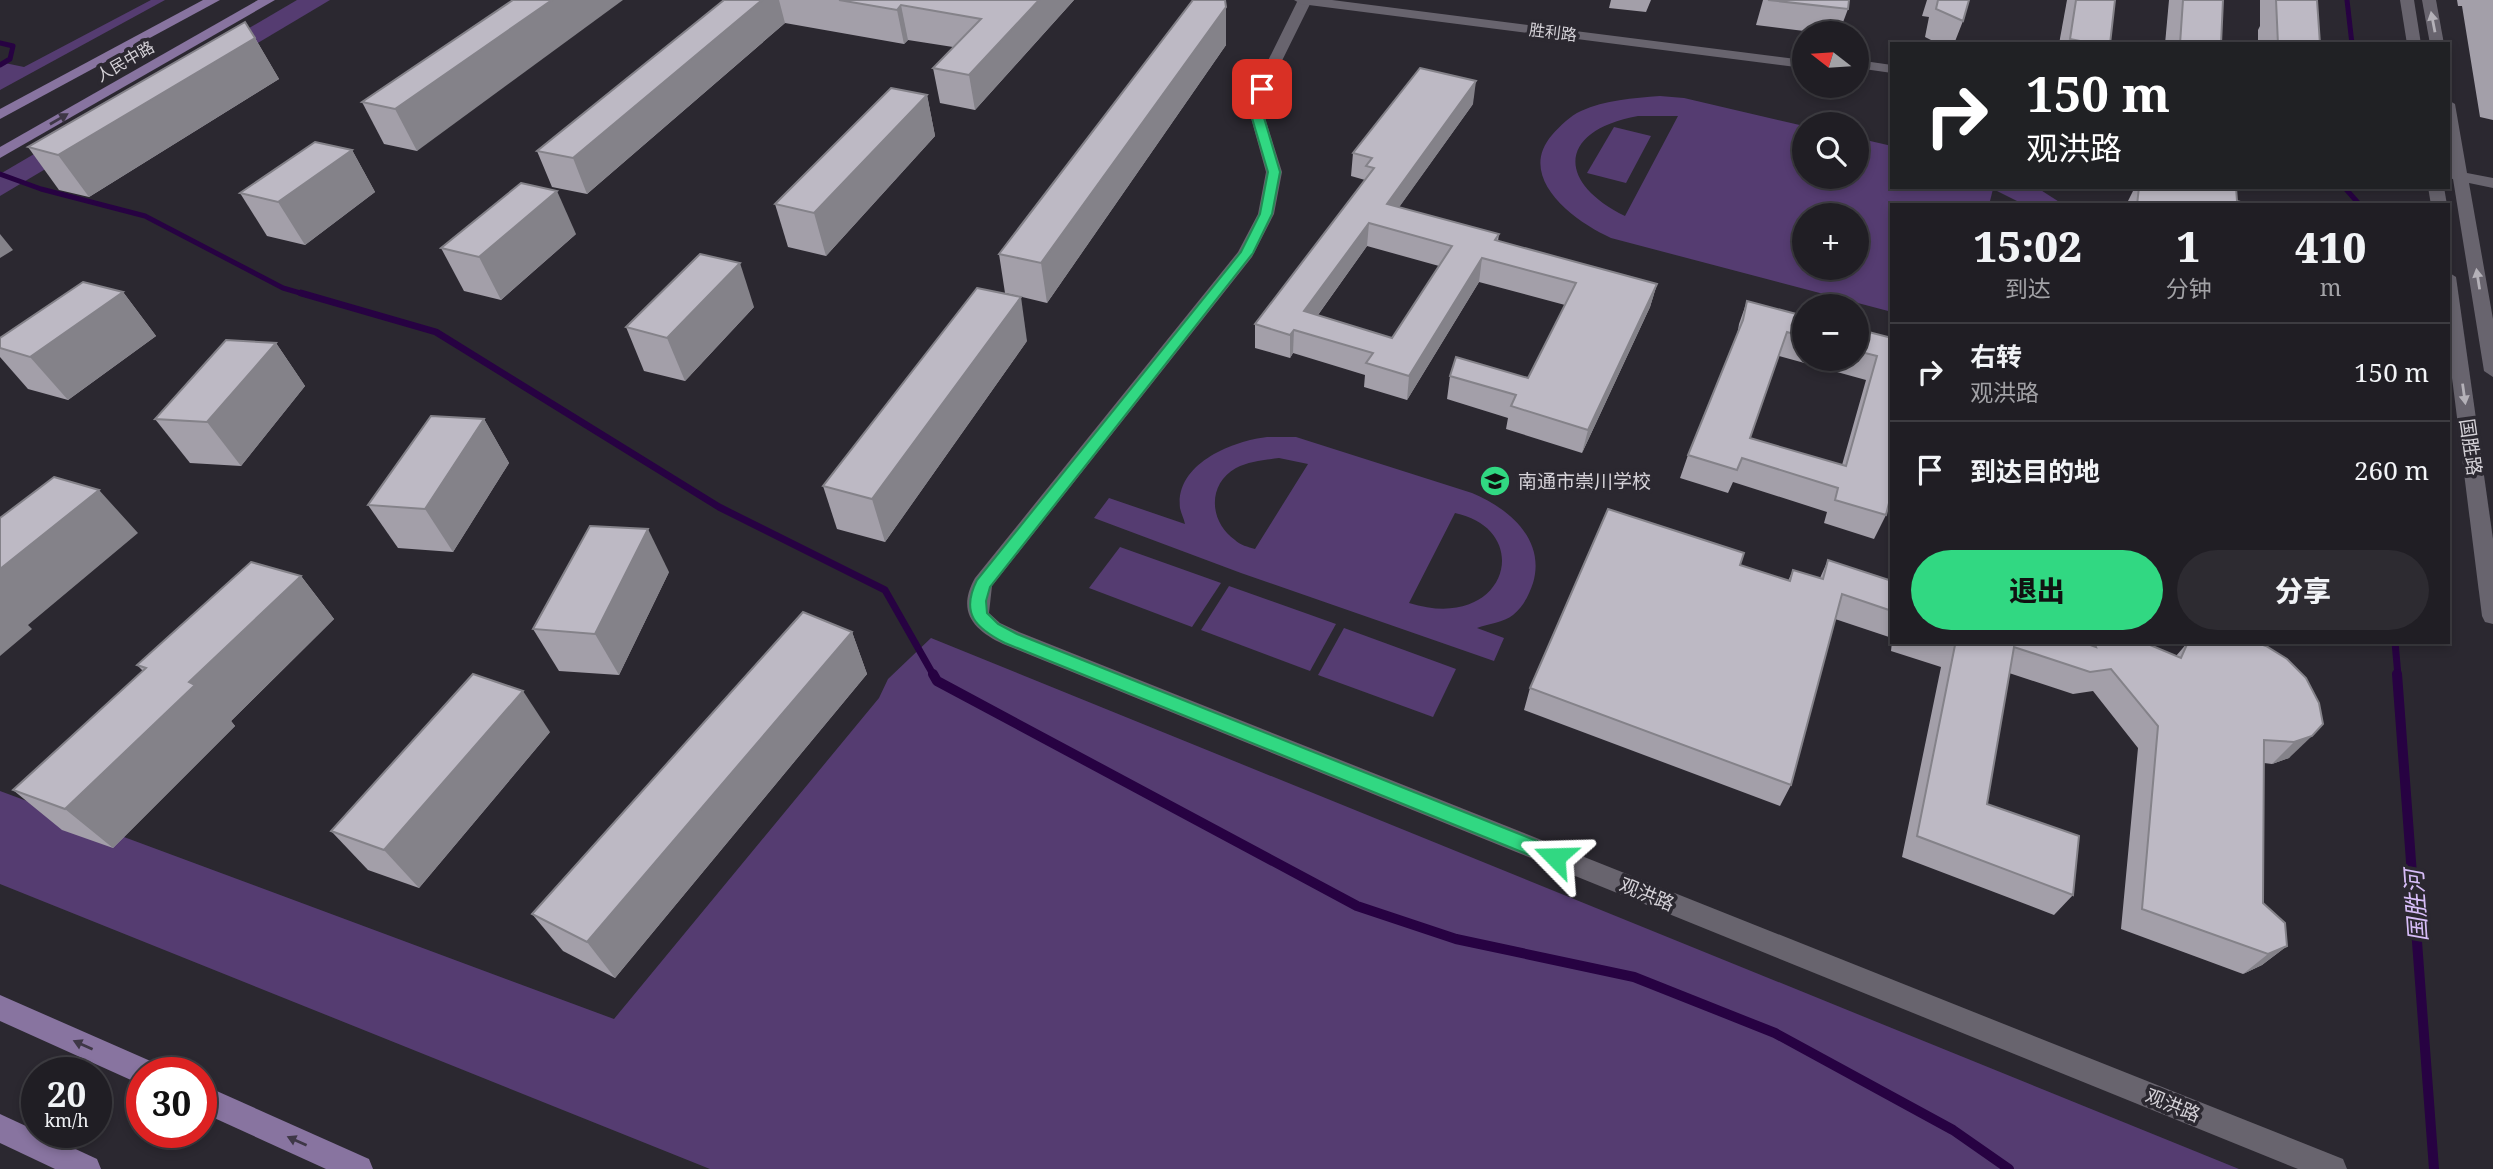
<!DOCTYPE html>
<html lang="zh">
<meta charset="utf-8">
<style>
body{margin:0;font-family:"Noto Serif","Noto Sans SC",serif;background:#2d2b31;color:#f1f3f6;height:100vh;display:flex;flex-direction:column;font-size:26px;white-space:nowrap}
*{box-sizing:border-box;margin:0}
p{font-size:23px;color:#a2a2a6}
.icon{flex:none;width:38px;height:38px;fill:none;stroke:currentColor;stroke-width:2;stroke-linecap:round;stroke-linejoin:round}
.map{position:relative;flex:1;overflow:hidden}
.details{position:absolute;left:1890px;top:203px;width:560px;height:441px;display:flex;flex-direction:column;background:#201e24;border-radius:0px;box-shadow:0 4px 10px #0003,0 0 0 2px #3d3c41}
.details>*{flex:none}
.banner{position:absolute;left:1890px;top:42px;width:560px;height:147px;border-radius:0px;box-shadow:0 4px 10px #0003,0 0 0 2px #3d3c41;background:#202124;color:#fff;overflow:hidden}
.needle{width:46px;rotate:287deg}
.buttons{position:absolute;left:1792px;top:21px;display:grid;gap:14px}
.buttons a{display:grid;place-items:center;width:77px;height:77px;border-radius:50%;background:#201e24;box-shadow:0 4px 10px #0003,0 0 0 2px #3d3c41;font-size:35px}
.speed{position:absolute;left:21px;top:1057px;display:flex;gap:14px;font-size:35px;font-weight:700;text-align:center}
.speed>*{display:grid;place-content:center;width:91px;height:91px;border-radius:50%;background:#201e24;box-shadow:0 4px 10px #0003,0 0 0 2px #3d3c41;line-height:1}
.speed small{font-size:18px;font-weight:400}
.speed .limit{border:10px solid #d22;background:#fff;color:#111}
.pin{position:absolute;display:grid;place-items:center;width:60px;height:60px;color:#fff;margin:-30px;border-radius:14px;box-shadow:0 4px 10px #0006}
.me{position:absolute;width:77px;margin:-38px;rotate:292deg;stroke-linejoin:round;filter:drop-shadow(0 0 5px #0008)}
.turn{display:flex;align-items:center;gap:24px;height:147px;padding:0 21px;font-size:32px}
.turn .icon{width:91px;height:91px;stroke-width:2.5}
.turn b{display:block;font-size:49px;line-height:60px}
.eta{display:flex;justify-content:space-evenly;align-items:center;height:119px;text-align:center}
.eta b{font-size:42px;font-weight:800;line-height:49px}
.cta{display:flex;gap:14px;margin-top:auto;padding:14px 21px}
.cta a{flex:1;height:80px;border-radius:42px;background:#31d882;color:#111;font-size:28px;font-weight:800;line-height:80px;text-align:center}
.cta a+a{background:#2d2b31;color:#f1f3f6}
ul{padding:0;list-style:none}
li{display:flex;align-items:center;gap:21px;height:98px;padding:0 21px;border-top:2px solid #3d3c41}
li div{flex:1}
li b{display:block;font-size:26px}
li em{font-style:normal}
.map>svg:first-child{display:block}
</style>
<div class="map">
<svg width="2493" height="1169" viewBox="0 0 2493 1169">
<rect width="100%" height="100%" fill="#2b2830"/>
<g fill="#553c71" fill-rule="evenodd">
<polygon points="151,0 165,0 0,90 0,62 24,67"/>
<polygon points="297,0 330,0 0,196 0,174"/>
<path d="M1660 96 1684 98 1804 126V177H1857V138L1892 146V187H2036L2064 205H2025L1993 189 1989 205H1892V312L1611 238C1575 222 1515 178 1552 135 1560 126 1570 116 1581 111 1605 100 1633 98 1660 96ZM1638 116H1678L1625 216C1554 181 1560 130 1638 116ZM1857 215V268H1804V215Z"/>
<polygon points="1614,127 1651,136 1626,183 1587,173"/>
<path d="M1267 437H1296L1472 493C1508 508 1546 539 1533 583 1529 595 1523 607 1513 615 1504 622 1488 624 1477 628L1504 638 1494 661 1241 573 1094 518 1109 498 1185 524C1184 519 1181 513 1180 508 1175 464 1232 441 1267 437ZM1279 458 1308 464 1255 549C1248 547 1240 545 1235 540 1209 522 1207 484 1236 468 1249 461 1264 460 1279 458ZM1455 513C1536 530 1507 634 1409 603Z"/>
<polygon points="1120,547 1221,583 1192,627 1089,588"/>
<polygon points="1229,586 1336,624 1310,671 1201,630"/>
<polygon points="1344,628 1456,669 1433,717 1318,675"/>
<polygon points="931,638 2239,1169 710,1169 0,884 0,791 614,1019 879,698 888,679"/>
</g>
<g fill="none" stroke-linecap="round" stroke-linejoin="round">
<g stroke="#270242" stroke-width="5">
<polyline points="2347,0 2352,44"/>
<polyline points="0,43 13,46 10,59 0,65"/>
<polyline points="0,174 41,189 145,216 283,288 307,295"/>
<polyline points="2344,187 2360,205"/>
</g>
<g stroke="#270242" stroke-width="7">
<polyline points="301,293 436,332 719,507 885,590 934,676"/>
<polyline points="2395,642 2398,676"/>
</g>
<g stroke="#270242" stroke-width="10">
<polyline points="933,674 937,681 1357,906 1456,939 1634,977 1775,1033 1953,1130 2009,1169"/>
<polyline points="2397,674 2434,1169"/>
</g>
<path fill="#68646e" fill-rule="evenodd" d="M1298 0H1312L1268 89 1263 111 1282 172 1274 214 1252 257 992 586 989 613 1000 623 1019 632 2333 1155 2343 1159 2347 1169H2298L1003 644C974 630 956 612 975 578L1238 252 1258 214 1266 172 1249 111 1254 89Z"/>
<g fill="#68646e" fill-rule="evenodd">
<polygon points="1294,0 1332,0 1804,60 1804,68 1301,4"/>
<polygon points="2400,0 2414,0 2421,44 2407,44"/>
<polygon points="2422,0 2436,0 2444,44 2430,44"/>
<polygon points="1857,60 1892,65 1892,73 1857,68"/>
<polygon points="2448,100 2455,104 2467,173 2493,178 2493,188 2469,183 2493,319 2493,377 2484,371 2453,179 2448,178 2448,170 2451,169 2448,151"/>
<polygon points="2428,187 2444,187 2447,205 2431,205"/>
<polygon points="2448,272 2456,277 2493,539 2493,624 2485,622 2482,616 2448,346"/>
</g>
<g fill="#8874a0" fill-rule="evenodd">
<polygon points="203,0 220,0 0,119 0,109"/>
<polygon points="258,0 275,0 0,158 0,147"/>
<polygon points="0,995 155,1063 159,1073 142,1073 142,1085 0,1021"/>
<polygon points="201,1084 369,1159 373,1169 326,1169 201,1112"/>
<polygon points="0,1114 97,1159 101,1169 55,1169 0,1143"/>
</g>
</g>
<g fill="#a39fa9" fill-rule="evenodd">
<polygon points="513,0 417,151 384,144 362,102"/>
<polygon points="724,0 1074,0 975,110 940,103 933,68 953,47 908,40 904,44 785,23 587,194 552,187 537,151"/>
<polygon points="1611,0 1651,0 1646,12 1609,8"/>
<polygon points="1763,0 1849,0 1848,9 1839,33 1820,33 1756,25"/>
<polygon points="1927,0 1969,0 1963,21 1954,44 1939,44 1925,37 1929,17 1922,16"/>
<polygon points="2067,0 2115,0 2110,44 2059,44"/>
<polygon points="2169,0 2223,0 2221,44 2165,44"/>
<polygon points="2260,0 2317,0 2320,44 2258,44 2258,30 2260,26"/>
<polygon points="2457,0 2493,0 2493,120 2480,117 2462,6 2458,6"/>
<polygon points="1226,7 1226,45 1047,303 1005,293 999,254"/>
<polygon points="255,38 279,79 89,197 59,190 28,147"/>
<polygon points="927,95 935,136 826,256 788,247 775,204"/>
<path d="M1473 104 1399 207 1499 234 1498 241 1657 284 1650 307 1582 453 1506 429 1508 418 1447 399 1450 376 1528 378 1565 305 1479 282 1407 400 1364 387 1365 375 1293 353 1290 358 1255 348V324L1365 180 1351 176 1353 153ZM1367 246 1439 266 1392 338 1318 315Z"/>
<polygon points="352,150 375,192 305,245 267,236 240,193"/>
<polygon points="2135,187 2236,187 2237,201 2251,205 2126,205"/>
<polygon points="576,234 501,300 464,291 441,248"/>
<polygon points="123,292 156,336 68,400 28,389 0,357 0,338"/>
<path d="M1747 301 1804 316V359H1857V329L1892 338 1886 515 1874 539 1824 523 1827 512 1733 482 1728 493 1680 478 1688 455 1737 336 1739 324ZM1779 356 1866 380 1842 465 1750 438Z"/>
<polygon points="754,307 685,381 644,371 626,327"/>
<polygon points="1027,341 885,542 837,529 823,486"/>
<polygon points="276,343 305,386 241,466 190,463 155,419"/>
<polygon points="484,419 509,463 453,552 398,548 368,505"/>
<polygon points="1828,560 1892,581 1892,638 1835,619 1791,785 1780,806 1524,710 1530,688 1740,565 1788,581 1793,570 1820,578"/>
<polygon points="669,572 619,675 559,671 533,629"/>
<polygon points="301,576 334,619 231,721 235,726 113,848 62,830 13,790 143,671 137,665"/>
<polygon points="852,632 867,674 615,978 563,951 532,914"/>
<polygon points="1892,642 2149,642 2150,645 2176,656 2188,642 2319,703 2289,758 2272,764 2264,763 2263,903 2287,946 2262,965 2243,974 2121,929 2138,748 2093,691 2073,694 2009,673 1987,804 2073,895 2054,915 1902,857 1941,667 1891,651"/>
<polygon points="550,732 419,888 368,870 331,831"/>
</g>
<g fill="#848289">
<polygon points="552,0 623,0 417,151 395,109"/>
<polygon points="762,0 779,0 785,23 587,194 573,158"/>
<polygon points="1039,0 1074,0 975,110 969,75"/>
<polygon points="901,5 908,40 904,44 897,10"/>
<polygon points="1226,7 1226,45 1047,303 1041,263"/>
<polygon points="255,38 279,79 89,197 58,155"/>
<polygon points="1476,81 1473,104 1385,227 1387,204"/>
<polygon points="927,95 935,136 826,256 814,213"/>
<polygon points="352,150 375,192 305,245 278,202"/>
<polygon points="557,191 576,234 501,300 479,257"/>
<polygon points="1369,223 1367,246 1305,333 1304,311"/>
<polygon points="0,234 13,250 0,258"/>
<polygon points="1482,258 1479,282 1407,400 1409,376"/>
<polygon points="740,263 754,307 685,381 667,338"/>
<polygon points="1657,284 1650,307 1582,453 1588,430"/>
<polygon points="123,292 156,336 68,400 30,357"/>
<polygon points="1021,297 1027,341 885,542 872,499"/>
<polygon points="1294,330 1293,353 1290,358 1290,335"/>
<polygon points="276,343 305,386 241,466 207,422"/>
<polygon points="484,419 509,463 453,552 425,509"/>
<polygon points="99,490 138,533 28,625 32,629 0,656 0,569"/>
<polygon points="648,529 669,572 619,675 595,634"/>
<polygon points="301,576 334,619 231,721 235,726 113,848 65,809 189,682"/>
<polygon points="852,632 867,674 615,978 587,942"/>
<polygon points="523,691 550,732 419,888 384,850"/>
<polygon points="2312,736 2289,758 2272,764 2294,742"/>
<polygon points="2287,946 2262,965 2243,974 2268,954"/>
</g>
<g fill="#bdb9c4" stroke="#848289" stroke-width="2" fill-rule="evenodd">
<polygon points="513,0 552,0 395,109 362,102"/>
<polygon points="724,0 762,0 573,158 537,151"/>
<polygon points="839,0 1039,0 969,75 933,68 981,19 901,5 897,10"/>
<polygon points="1193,0 1225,0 1226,7 1041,263 999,254"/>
<polygon points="1768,0 1849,0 1848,9"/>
<polygon points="1938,0 1969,0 1963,21 1936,9"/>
<polygon points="2076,0 2115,0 2110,44 2095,44 2070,39"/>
<polygon points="2183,0 2223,0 2221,44 2180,44"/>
<polygon points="2276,0 2317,0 2320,44 2278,44"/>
<polygon points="245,22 255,38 58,155 28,147"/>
<path d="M1420 68 1476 81 1387 204 1499 234 1495 240 1657 284 1588 430 1511 406 1516 395 1450 376 1456 357 1528 378 1576 283 1482 258 1409 376 1366 363 1373 353 1294 330 1290 335 1255 324 1374 168 1366 166 1372 158 1353 153ZM1369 223 1452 246 1392 338 1304 311Z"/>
<polygon points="891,88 927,95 814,213 775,204"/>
<polygon points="315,142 352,150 278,202 240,193"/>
<polygon points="521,183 557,191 479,257 441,248"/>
<polygon points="2139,187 2236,187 2237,201 2251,205 2137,205"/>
<polygon points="700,254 740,263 667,338 626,327"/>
<polygon points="83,282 123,292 30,357 0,348 0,338"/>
<polygon points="977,288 1021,297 872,499 823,486"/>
<polygon points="1747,301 1804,316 1804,337 1787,332 1750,438 1846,466 1877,356 1857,351 1857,329 1892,338 1892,491 1886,515 1835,500 1838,488 1742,458 1737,470 1688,455 1743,320"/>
<polygon points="226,340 276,343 207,422 155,419"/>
<polygon points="431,416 484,419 425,509 368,505"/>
<polygon points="54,477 99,490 0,569 0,518"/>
<polygon points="1608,509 1744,553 1740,565 1790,581 1793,570 1823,579 1828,560 1892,581 1892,611 1842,594 1791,785 1530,688"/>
<polygon points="590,526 648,529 595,634 533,629"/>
<polygon points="251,562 301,576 189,682 195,685 65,809 13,790 146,668 137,665"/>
<polygon points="803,612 852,632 587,942 532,914"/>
<polygon points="1948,642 2082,642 2096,647 2094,642 2149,642 2150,645 2181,658 2188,642 2254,642 2266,646 2287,659 2306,678 2319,703 2323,724 2312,736 2294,742 2264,740 2263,903 2285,923 2287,946 2268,954 2142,909 2158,726 2111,669 2090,672 2014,647 1987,804 2079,836 2073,895 1917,836 1955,645"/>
<polygon points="473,674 523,691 384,850 331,831"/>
</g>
<defs><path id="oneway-solid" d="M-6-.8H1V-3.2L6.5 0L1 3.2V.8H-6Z" transform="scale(1.75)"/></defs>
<g fill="#b4b1b8">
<use href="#oneway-solid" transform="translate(2433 22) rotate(-101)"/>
<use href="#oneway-solid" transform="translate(2478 279) rotate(-99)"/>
<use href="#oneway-solid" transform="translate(2464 394) rotate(82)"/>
</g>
<g fill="#3e3746">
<use href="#oneway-solid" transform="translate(59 119) rotate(-30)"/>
<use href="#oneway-solid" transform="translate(83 1045) rotate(-156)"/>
<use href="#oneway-solid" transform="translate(297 1141) rotate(-156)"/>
</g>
<path fill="#31d882" stroke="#208c54" stroke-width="2" d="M1262 85 1267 89 1262 111 1280 172 1272 214 1253 253 990 587 986 601 987 613 998 624 1017 634 1562 851 1565 857 1562 863 1555 865 1549 863 1005 643C976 628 960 614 977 580L1241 252 1260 214 1268 172 1250 111 1256 89Z"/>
<defs>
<g id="school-disc" transform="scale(1.575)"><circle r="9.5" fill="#31d882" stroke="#2b2830"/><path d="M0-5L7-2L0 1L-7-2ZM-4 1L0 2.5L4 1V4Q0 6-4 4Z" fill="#111"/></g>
</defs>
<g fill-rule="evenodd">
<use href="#school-disc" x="1495" y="481"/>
</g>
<g text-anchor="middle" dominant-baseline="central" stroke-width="7" stroke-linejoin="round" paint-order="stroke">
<g font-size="16" fill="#d5d2d8" stroke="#2b2830">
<text transform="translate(1553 32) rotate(7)">胜利路</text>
<text transform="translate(125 61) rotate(-30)">人民中路</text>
</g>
<g font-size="19" fill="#d5d2d8" stroke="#2b2830">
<text transform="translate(2471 447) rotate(82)">国胜路</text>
<text transform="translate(1647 894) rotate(22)">观洪路</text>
<text transform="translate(2173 1105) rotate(22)">观洪路</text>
</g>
<g font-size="19" fill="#d5d2d8" stroke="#2b2830" text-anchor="start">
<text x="1518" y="481">南通市崇川学校</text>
</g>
<g font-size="24" font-style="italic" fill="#d7bdf8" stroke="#2b2830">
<text transform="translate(2415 906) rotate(-94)">国胜河</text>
</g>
</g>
</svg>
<div class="buttons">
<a><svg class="needle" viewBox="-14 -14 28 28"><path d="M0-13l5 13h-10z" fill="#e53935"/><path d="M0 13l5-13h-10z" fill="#a2a2a6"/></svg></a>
<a><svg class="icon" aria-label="search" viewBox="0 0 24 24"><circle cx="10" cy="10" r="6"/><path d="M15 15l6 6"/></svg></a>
<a>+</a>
<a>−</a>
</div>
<div class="speed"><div>20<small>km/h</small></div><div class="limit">30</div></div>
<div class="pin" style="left:1262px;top:89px;background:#d93025"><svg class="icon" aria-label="arrive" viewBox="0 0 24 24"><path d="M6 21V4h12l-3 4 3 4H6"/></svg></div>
<svg class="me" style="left:1555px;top:857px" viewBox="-20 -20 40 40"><path d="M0-17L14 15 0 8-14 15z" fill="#31d882" stroke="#fff" stroke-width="4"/></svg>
<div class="banner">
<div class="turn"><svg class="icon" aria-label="right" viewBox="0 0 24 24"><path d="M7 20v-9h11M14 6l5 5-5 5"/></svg><div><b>150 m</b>观洪路</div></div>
</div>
<section class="details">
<div class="eta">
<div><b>15:02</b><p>到达</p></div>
<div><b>1</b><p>分钟</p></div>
<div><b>410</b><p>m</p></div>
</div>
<ul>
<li><svg class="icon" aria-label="right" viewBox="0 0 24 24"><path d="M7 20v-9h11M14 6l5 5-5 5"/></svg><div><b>右转</b><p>观洪路</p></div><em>150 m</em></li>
<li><svg class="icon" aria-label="arrive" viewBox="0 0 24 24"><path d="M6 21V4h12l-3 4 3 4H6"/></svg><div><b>到达目的地</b></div><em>260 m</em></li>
</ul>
<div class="cta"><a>退出</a><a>分享</a></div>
</section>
</div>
